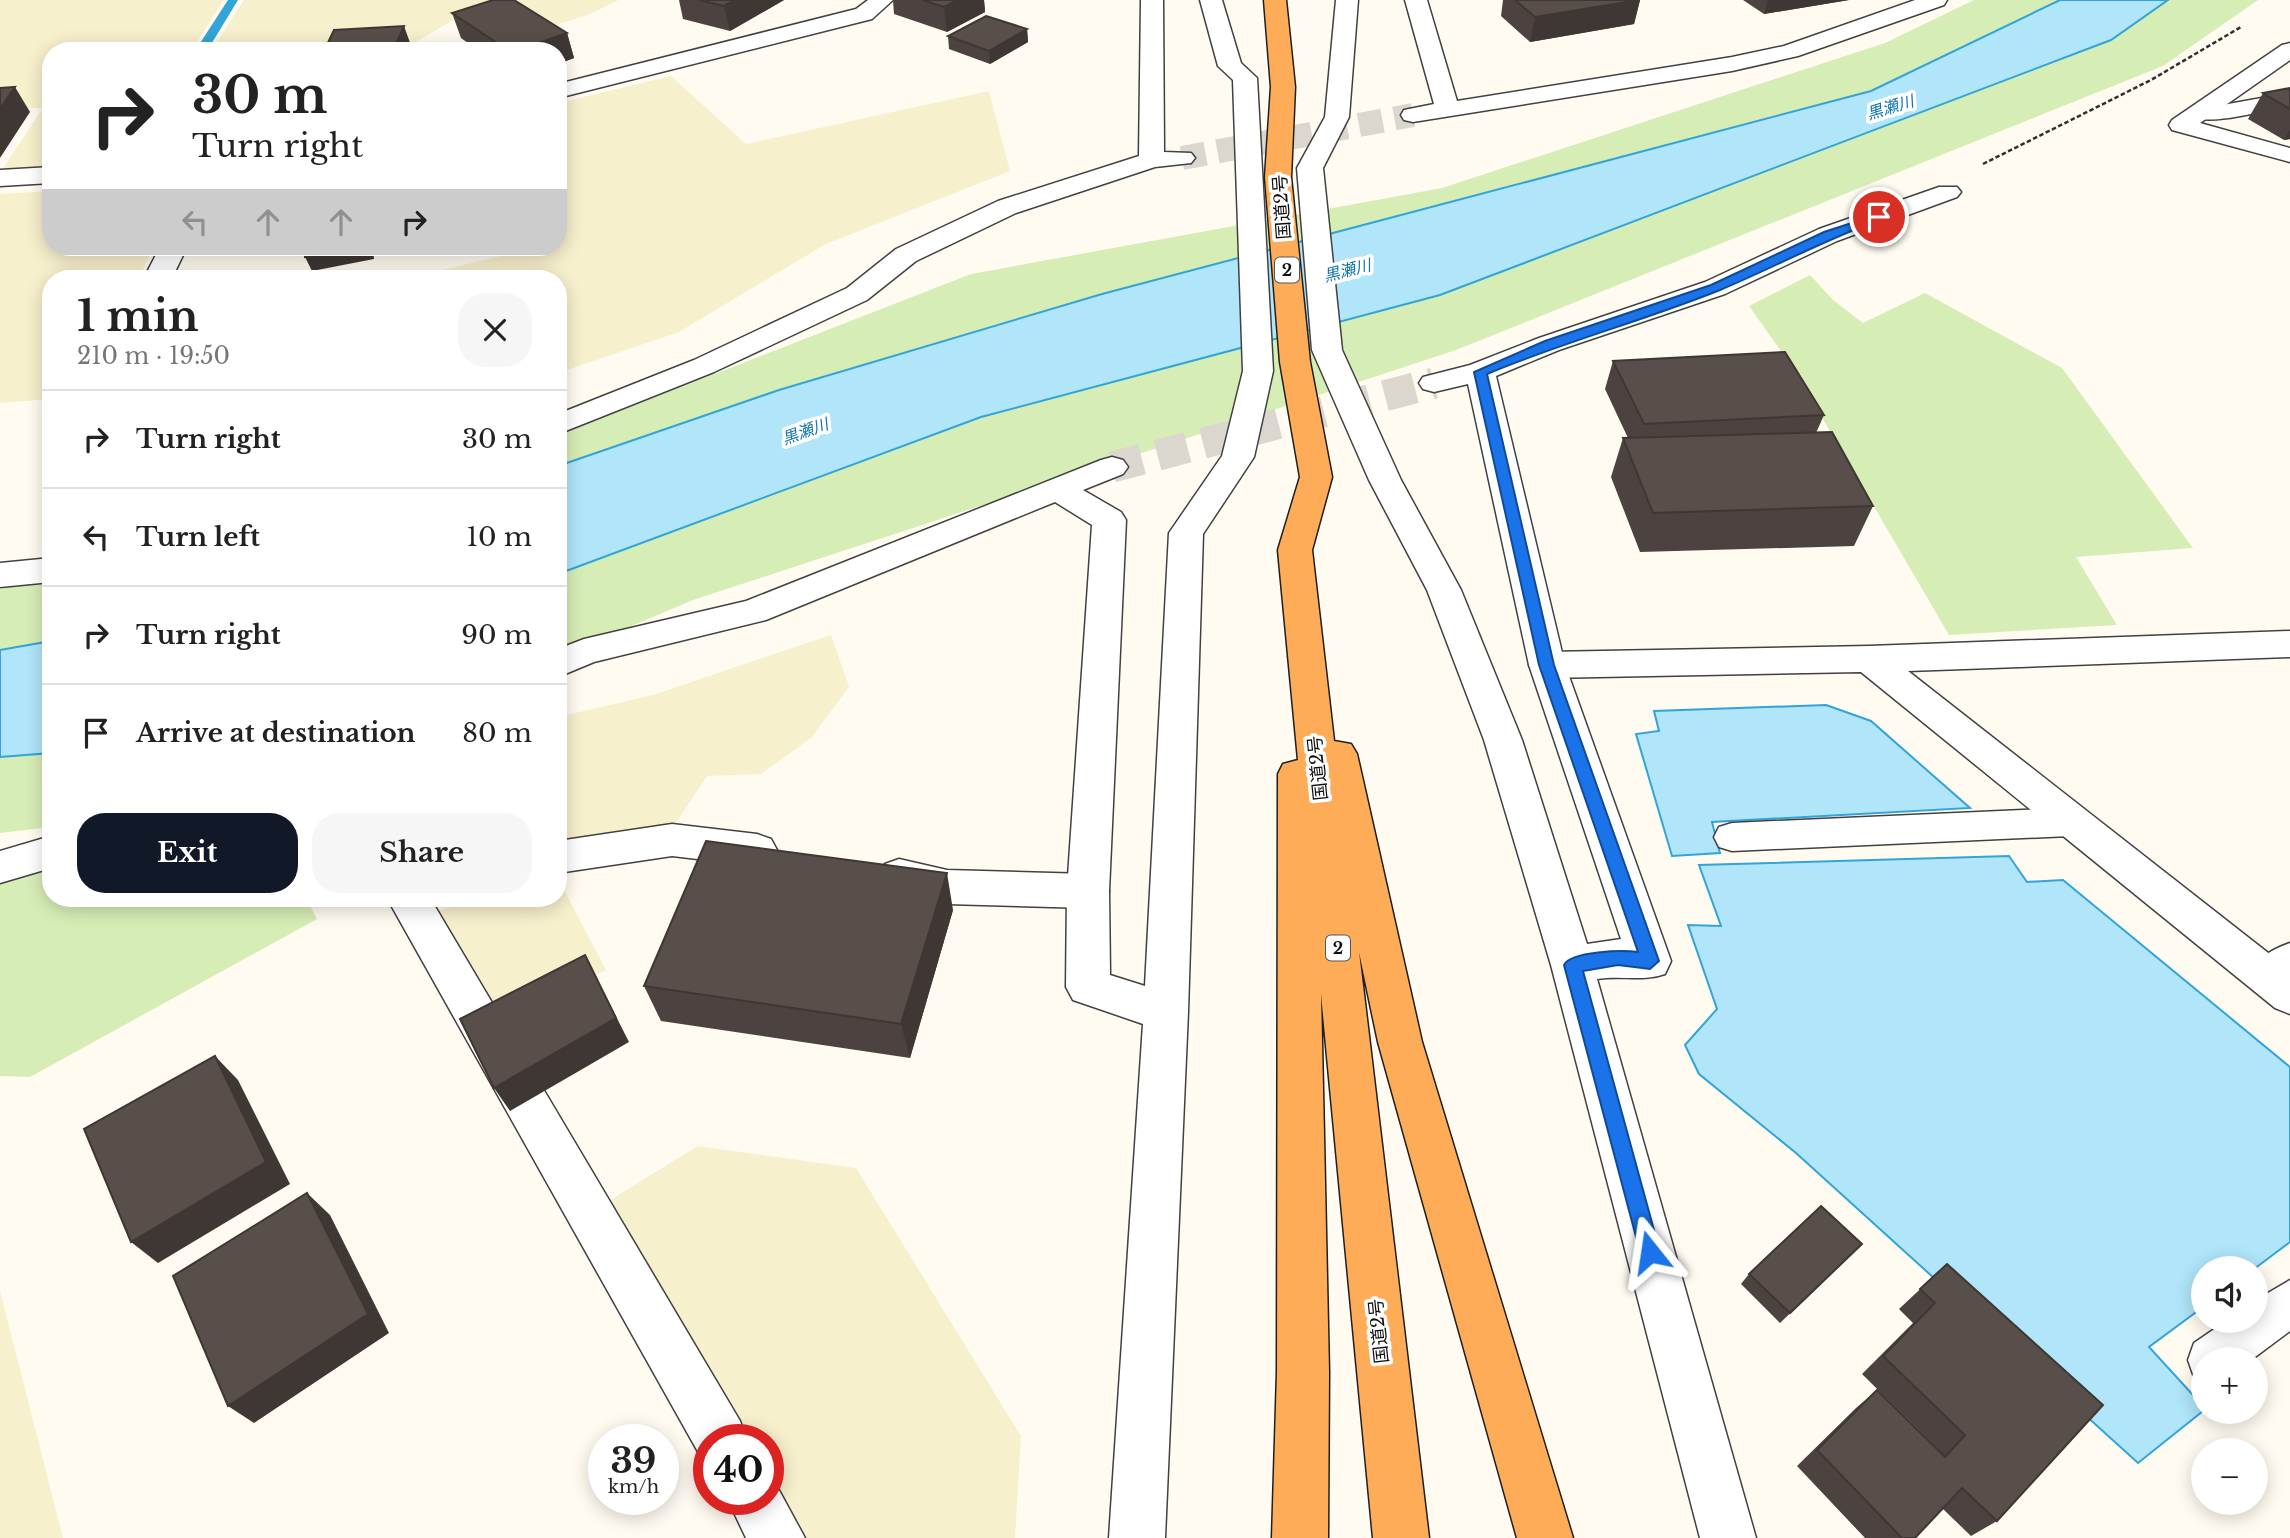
<!DOCTYPE html>
<meta charset="utf-8">
<style>
body{margin:0;font-family:"Libre Baskerville","Noto Sans JP",serif;background:#f6f6f6;color:#222;height:100vh;display:flex;flex-direction:column;font-size:26px;white-space:nowrap}
*{box-sizing:border-box;margin:0}
p{font-size:23px;color:#767676}
.icon{flex:none;width:38px;height:38px;fill:none;stroke:currentColor;stroke-width:2;stroke-linecap:round;stroke-linejoin:round}
.map{position:relative;flex:1;overflow:hidden}
.sheet{position:absolute;left:42px;top:270px;width:525px;height:637px;display:flex;flex-direction:column;background:#fff;border-radius:28px;box-shadow:0 4px 18px #0003}
.sheet>*{flex:none}
.top-card{position:absolute;left:42px;top:42px;width:525px;height:214px;border-radius:28px;box-shadow:0 4px 18px #0003;background:#fff;color:#222;overflow:hidden}
.buttons{position:absolute;left:2191px;top:1256px;display:grid;gap:14px}
.buttons a{display:grid;place-items:center;width:77px;height:77px;border-radius:50%;background:#fff;box-shadow:0 4px 18px #0003;font-size:35px}
.speed{position:absolute;left:588px;top:1424px;display:flex;gap:14px;font-size:35px;font-weight:700;text-align:center}
.speed>*{display:grid;place-content:center;width:91px;height:91px;border-radius:50%;background:#fff;box-shadow:0 4px 18px #0003;line-height:1}
.speed small{font-size:18px;font-weight:400}
.speed .limit{border:10px solid #d22;background:#fff;color:#111}
.pin{position:absolute;display:grid;place-items:center;width:60px;height:60px;color:#fff;margin:-30px;border:4px solid #fff;border-radius:50%;box-shadow:0 2px 7px #0007}
.me{position:absolute;width:77px;margin:-38px;rotate:345deg;stroke-linejoin:round;filter:drop-shadow(0 0 5px #0008)}
.turn{display:flex;align-items:center;gap:24px;height:147px;padding:0 35px;font-size:32px}
.turn .icon{width:91px;height:91px;stroke-width:2.5}
.turn b{display:block;font-size:49px;line-height:60px}
.lanes{display:flex;align-items:center;height:66px;padding:0 35px;background:#0003;justify-content:center;gap:35px;direction:ltr}
.lanes .off{opacity:.35}
.round{display:grid;place-items:center;flex:none;width:74px;height:74px;border-radius:28px;background:#f6f6f6}
.overview{display:flex;align-items:center;justify-content:space-between;height:119px;padding:0 35px}
h1{font-size:42px;font-weight:700;line-height:52px}
.action{display:flex;gap:14px;margin-top:auto;padding:14px 35px}
.action a{flex:1;height:80px;border-radius:28px;background:#111827;color:#fff;font-size:28px;font-weight:700;line-height:80px;text-align:center}
.action a+a{background:#f6f6f6;color:#222}
ul{padding:0;list-style:none}
li{display:flex;align-items:center;gap:21px;height:98px;padding:0 35px;border-top:2px solid #e0e0e0}
li div{flex:1}
li b{display:block;font-size:26px}
li em{font-style:normal}
.map>svg:first-child{display:block}
</style>
<div class="map">
<svg width="2290" height="1538" viewBox="0 0 2290 1538">
<rect width="100%" height="100%" fill="#fffbf0"/>
<g fill="#f7f0cd">
<polygon points="0,0 224,0 191,51 51,51 51,173 0,173 43,108 0,108"/>
<polygon points="244,0 501,0 450,22 416,42 322,46 320,51 211,51"/>
<polygon points="518,0 619,0 588,15 555,25 532,16"/>
<polygon points="671,76 746,144 989,91 1010,171 826,244 679,332 558,373 558,278 409,278 517,252 518,247 558,247 558,103"/>
<polygon points="51,191 51,247 154,248 138,278 51,278 51,399 0,403 0,194"/>
<polygon points="831,635 849,687 811,738 761,774 707,776 676,823 558,844 558,717 653,695"/>
<polygon points="559,880 606,970 473,1033 420,915 488,898 558,898"/>
<polygon points="698,1146 856,1168 1021,1436 1015,1538 747,1538 726,1500 768,1500 768,1440 709,1440 709,1469 646,1357 584,1216"/>
<polygon points="0,1291 63,1538 0,1538"/>
</g>
<g fill="#d7edb6">
<polygon points="1974,0 2258,0 2163,66 1456,350 693,600 558,657 558,435 971,274 1442,188 1885,43"/>
<polygon points="1810,275 1833,300 1863,323 1925,293 2062,368 2193,548 2076,557 2117,625 1949,635 1793,368 1749,306"/>
<polygon points="51,580 51,827 0,833 0,589"/>
<polygon points="51,869 51,898 306,898 317,919 30,1077 0,1076 0,881"/>
</g>
<g fill="#b0e5fa" stroke="#32a4d7" stroke-width="2">
<polygon points="2060,0 2168,0 2111,40 1440,295 981,417 558,574 558,466 779,390 1102,294 1871,91"/>
<polygon points="51,641 51,753 0,757 0,650"/>
<polygon points="1826,705 1871,721 1970,808 1712,822 1720,853 1672,856 1636,734 1659,731 1654,711"/>
<polygon points="2009,856 2027,882 2063,880 2290,1067 2290,1242 2254,1269 2203,1269 2203,1307 2149,1347 2203,1406 2203,1411 2138,1463 1796,1153 1699,1074 1685,1045 1717,1009 1688,925 1721,926 1699,865"/>
</g>
<g fill="none" stroke-linecap="round" stroke-linejoin="round">
<polygon fill="#32a4d7" fill-rule="evenodd" points="228,0 238,0 207,51 195,51"/>
<polyline stroke="#dbd7ce" stroke-width="24" stroke-dasharray="24 12" stroke-linecap="butt" points="1182,158 1413,115"/>
<polyline stroke="#dbd7ce" stroke-width="31" stroke-dasharray="31 16" stroke-linecap="butt" points="1112,467 1434,383"/>
<g stroke="#414141" stroke-width="3">
<g id="service">
<path d="M2290 93V105C2271 109 2198 130 2187 113L2198 106H2217Z"/>
<polygon points="2070,808 2083,812 2088,822 2083,832 2070,836 1732,851 1719,847 1714,837 1719,827 1732,823"/>
<path d="M2290 943V981L2267 993 2253 988 2247 976C2256 959 2272 949 2290 943Z"/>
<polygon points="2290,1280 2290,1331 2251,1360 2203,1360 2203,1380 2194,1377 2188,1360 2194,1343 2226,1321 2256,1321 2256,1300"/>
</g>
</g>
<g stroke="#414141" stroke-width="3">
<g id="minor">
<polygon points="868,0 893,0 872,19 558,98 558,84 856,9"/>
<polygon points="2290,43 2290,60 2200,123 2290,148 2290,162 2172,130 2169,125 2172,120 2282,45"/>
<polygon points="51,167 51,183 0,186 0,170"/>
<polygon points="160,247 187,247 172,278 144,278"/>
<polygon points="2290,631 2290,657 1908,671 2290,970 2290,1014 2275,1008 1861,672 1547,678 1534,674 1529,665 1534,656 1547,652 1869,646"/>
<polygon points="672,824 757,834 771,839 777,850 771,861 757,866 672,856 558,873 558,841"/>
<polygon points="899,859 947,870 1088,874 1103,879 1109,891 1103,903 1088,908 947,904 885,888 879,876 885,864"/>
</g>
</g>
<g stroke="#414141" stroke-width="3">
<g id="tertiary">
<polygon points="1141,0 1163,0 1164,152 1191,153 1195,158 1191,163 1155,167 1016,213 916,261 867,300 714,372 558,434 558,414 694,360 847,288 896,249 998,201 1139,156"/>
<polygon points="1200,0 1222,0 1241,63 1257,78 1273,371 1254,457 1203,534 1188,1012 1165,1538 1109,1538 1143,1024 1073,1000 1066,987 1067,891 1092,525 1055,502 766,620 594,662 558,677 558,649 584,639 746,601 1101,460 1112,457 1123,460 1128,467 1123,474 1083,490 1121,512 1126,520 1109,891 1110,975 1145,986 1169,533 1222,456 1243,371 1233,80 1218,66"/>
<path d="M1336 0H1358L1349 117 1323 168 1342 350 1401 480 1461 590 1522 740 1587 944 1621 939 1529 665 1468 384 1434 392 1423 389 1419 383 1423 377 1470 365 1539 338 1705 282 1819 229 1939 187H1957L1961 192 1957 197 1837 241 1725 294 1559 350 1496 376 1565 665 1671 961 1665 974C1643 982 1621 975 1597 979L1756 1538H1700L1551 965 1484 740 1427 590 1369 480 1312 350 1297 168 1325 117Z"/>
<polygon points="1405,0 1427,0 1457,101 1732,57 1784,46 1915,0 1947,0 1944,5 1798,56 1732,71 1413,122 1404,120 1401,115 1404,110 1434,104"/>
<polygon points="51,558 51,582 0,587 0,563"/>
<polygon points="51,836 51,868 0,883 0,851"/>
<polygon points="387,898 430,898 740,1421 747,1440 709,1440 709,1462 702,1459"/>
<polygon points="768,1478 774,1481 805,1538 746,1538 728,1500 768,1500"/>
</g>
</g>
<g stroke="#1f1f1f" stroke-width="3">
<polygon id="trunk" points="1264,0 1286,0 1295,87 1291,177 1310,362 1332,477 1312,550 1334,741 1351,744 1357,754 1422,1042 1573,1538 1517,1538 1378,1042 1359,952 1429,1538 1373,1538 1321,994 1329,1372 1328,1538 1272,1538 1277,1372 1278,774 1283,764 1298,760 1278,550 1300,477 1280,362 1265,177 1271,87"/>
</g>
<polyline stroke="#303030" stroke-width="2.5" stroke-dasharray="4.5 2.5" stroke-linecap="butt" points="1983,164 2151,80 2241,27"/>
<use href="#service" fill="#fff" fill-rule="evenodd"/>
<use href="#minor" fill="#fff" fill-rule="evenodd"/>
<use href="#tertiary" fill="#fff" fill-rule="evenodd"/>
<use href="#trunk" fill="#feac58" fill-rule="evenodd"/>
</g>
<g fill="#4c4340">
<polygon points="679,0 784,0 730,31 683,19"/>
<polygon points="893,0 984,0 985,12 947,32 894,14"/>
<polygon points="1503,0 1640,0 1634,24 1530,42 1501,16"/>
<polygon points="1743,0 1849,0 1764,14"/>
<polygon points="452,13 567,33 574,58 558,64 558,51 479,51 461,38"/>
<polygon points="1027,29 1028,42 990,64 949,49 948,36"/>
<polygon points="2290,88 2290,139 2284,140 2248,119 2263,93"/>
<polygon points="1613,361 1824,415 1816,433 1873,506 1854,546 1640,552 1611,477 1623,438 1628,438 1605,389"/>
<polygon points="953,910 910,1058 661,1021 644,986"/>
<polygon points="1852,1254 1780,1323 1741,1284 1749,1274"/>
<polygon points="1947,1264 1997,1521 1971,1536 1943,1509 1915,1538 1865,1538 1797,1466 1856,1408 1877,1390 1941,1452 1862,1374 1913,1323 1899,1309"/>
</g>
<g fill="#3e3734">
<polygon points="735,0 784,0 730,31 724,6"/>
<polygon points="958,0 984,0 985,12 947,32 944,7"/>
<polygon points="1640,0 1634,24 1530,42 1535,17"/>
<polygon points="1768,0 1849,0 1764,14"/>
<polygon points="404,26 413,51 393,51"/>
<polygon points="1027,29 1028,42 990,64 989,51"/>
<polygon points="567,33 574,58 558,64 558,51 516,51"/>
<polygon points="15,87 30,112 0,158 0,109"/>
<polygon points="2290,130 2290,139 2284,140"/>
<polygon points="360,247 373,247 374,259 312,271 305,257"/>
<polygon points="947,873 953,910 910,1058 901,1024"/>
<polygon points="585,955 629,1042 510,1111 494,1088"/>
<polygon points="215,1056 238,1080 290,1184 158,1263 131,1242"/>
<polygon points="307,1193 330,1215 389,1333 254,1423 228,1406"/>
</g>
<g fill="#584e4a" stroke="#3e3734" stroke-width="2">
<polygon points="493,0 514,0 567,33 516,51 509,51 452,13"/>
<polygon points="699,0 735,0 724,6"/>
<polygon points="922,0 958,0 944,7"/>
<polygon points="1515,0 1639,0 1535,17"/>
<polygon points="986,16 1027,29 989,51 948,36"/>
<polygon points="404,26 393,51 324,51 334,30"/>
<polygon points="15,87 0,109 0,88"/>
<polygon points="2290,88 2290,109 2263,93"/>
<polygon points="304,247 360,247 305,257"/>
<polygon points="1785,352 1824,415 1644,424 1613,361"/>
<polygon points="1832,432 1873,506 1653,513 1623,438"/>
<polygon points="706,841 947,873 901,1024 644,986"/>
<polygon points="585,955 616,1018 494,1088 460,1019"/>
<polygon points="215,1056 266,1162 131,1242 84,1129"/>
<polygon points="307,1193 368,1314 228,1406 173,1276"/>
<polygon points="1821,1206 1862,1244 1790,1313 1749,1274"/>
<polygon points="1947,1264 2103,1405 1997,1521 1962,1488 1915,1538 1902,1538 1817,1450 1877,1390 1945,1457 1965,1435 1883,1356 1935,1303 1920,1289"/>
</g>
<path fill="#1a73e8" stroke="#114b97" stroke-width="2" d="M1879 214 1884 217 1882 219C1826 239 1775 267 1720 290 1643 321 1563 342 1487 374L1554 665 1659 961 1650 969 1618 965 1583 971 1660 1252 1657 1259 1650 1262 1643 1259 1640 1252 1564 965C1571 951 1623 950 1638 952L1539 665 1474 372 1545 341 1711 285 1824 232Z"/>
<g text-anchor="middle" dominant-baseline="central" stroke-width="7" stroke-linejoin="round" paint-order="stroke">
<g font-size="16" font-style="italic" fill="#0e74aa" stroke="#fff">
<text transform="translate(1890 107) rotate(-17)">黒瀬川</text>
<text transform="translate(1347 270) rotate(-14)">黒瀬川</text>
<text transform="translate(805 431) rotate(-20)">黒瀬川</text>
</g>
<g fill="#fff" stroke="#565656" stroke-width="2">
<rect x="1275" y="257.5" width="24" height="25" rx="5"/>
<rect x="1326" y="935.5" width="24" height="25" rx="5"/>
</g>
<g font-size="16" font-weight="bold" fill="#0e0e0e">
<text x="1287" y="270">2</text>
<text x="1338" y="948">2</text>
</g>
<g font-size="18" fill="#0e0e0e" stroke="#fff">
<text transform="translate(1282 207) rotate(-94)">国道2号</text>
<text transform="translate(1318 768) rotate(-96)">国道2号</text>
<text transform="translate(1379 1331) rotate(-96)">国道2号</text>
</g>
</g>
</svg>
<div class="buttons">
<a><svg class="icon" aria-label="sound" viewBox="0 0 24 24"><path d="M4 9h4l5-4v14l-5-4H4zM17 9q2 3 0 6"/></svg></a>
<a>+</a>
<a>−</a>
</div>
<div class="speed"><div>39<small>km/h</small></div><div class="limit">40</div></div>
<div class="pin" style="left:1879px;top:217px;background:#d93025"><svg class="icon" aria-label="arrive" viewBox="0 0 24 24"><path d="M6 21V4h12l-3 4 3 4H6"/></svg></div>
<svg class="me" style="left:1650px;top:1252px" viewBox="-20 -20 40 40"><path d="M0-17L14 15 0 8-14 15z" fill="#1a73e8" stroke="#fff" stroke-width="4"/></svg>
<div class="top-card">
<div class="turn"><svg class="icon" aria-label="right" viewBox="0 0 24 24"><path d="M7 20v-9h11M14 6l5 5-5 5"/></svg><div><b>30 m</b>Turn right</div></div>
<div class="lanes"><svg class="icon off" aria-label="left" viewBox="0 0 24 24"><path d="M17 20v-9H6M10 6l-5 5 5 5"/></svg><svg class="icon off" aria-label="ahead" viewBox="0 0 24 24"><path d="M12 20V5M6 11l6-6 6 6"/></svg><svg class="icon off" aria-label="ahead" viewBox="0 0 24 24"><path d="M12 20V5M6 11l6-6 6 6"/></svg><svg class="icon" aria-label="right" viewBox="0 0 24 24"><path d="M7 20v-9h11M14 6l5 5-5 5"/></svg></div>
</div>
<section class="sheet">
<div class="overview"><div><h1>1 min</h1><p>210 m · 19:50</p></div><a class="round"><svg class="icon" aria-label="close" viewBox="0 0 24 24"><path d="M6 6l12 12M18 6L6 18"/></svg></a></div>
<ul>
<li><svg class="icon" aria-label="right" viewBox="0 0 24 24"><path d="M7 20v-9h11M14 6l5 5-5 5"/></svg><div><b>Turn right</b></div><em>30 m</em></li>
<li><svg class="icon" aria-label="left" viewBox="0 0 24 24"><path d="M17 20v-9H6M10 6l-5 5 5 5"/></svg><div><b>Turn left</b></div><em>10 m</em></li>
<li><svg class="icon" aria-label="right" viewBox="0 0 24 24"><path d="M7 20v-9h11M14 6l5 5-5 5"/></svg><div><b>Turn right</b></div><em>90 m</em></li>
<li><svg class="icon" aria-label="arrive" viewBox="0 0 24 24"><path d="M6 21V4h12l-3 4 3 4H6"/></svg><div><b>Arrive at destination</b></div><em>80 m</em></li>
</ul>
<div class="action"><a>Exit</a><a>Share</a></div>
</section>
</div>
